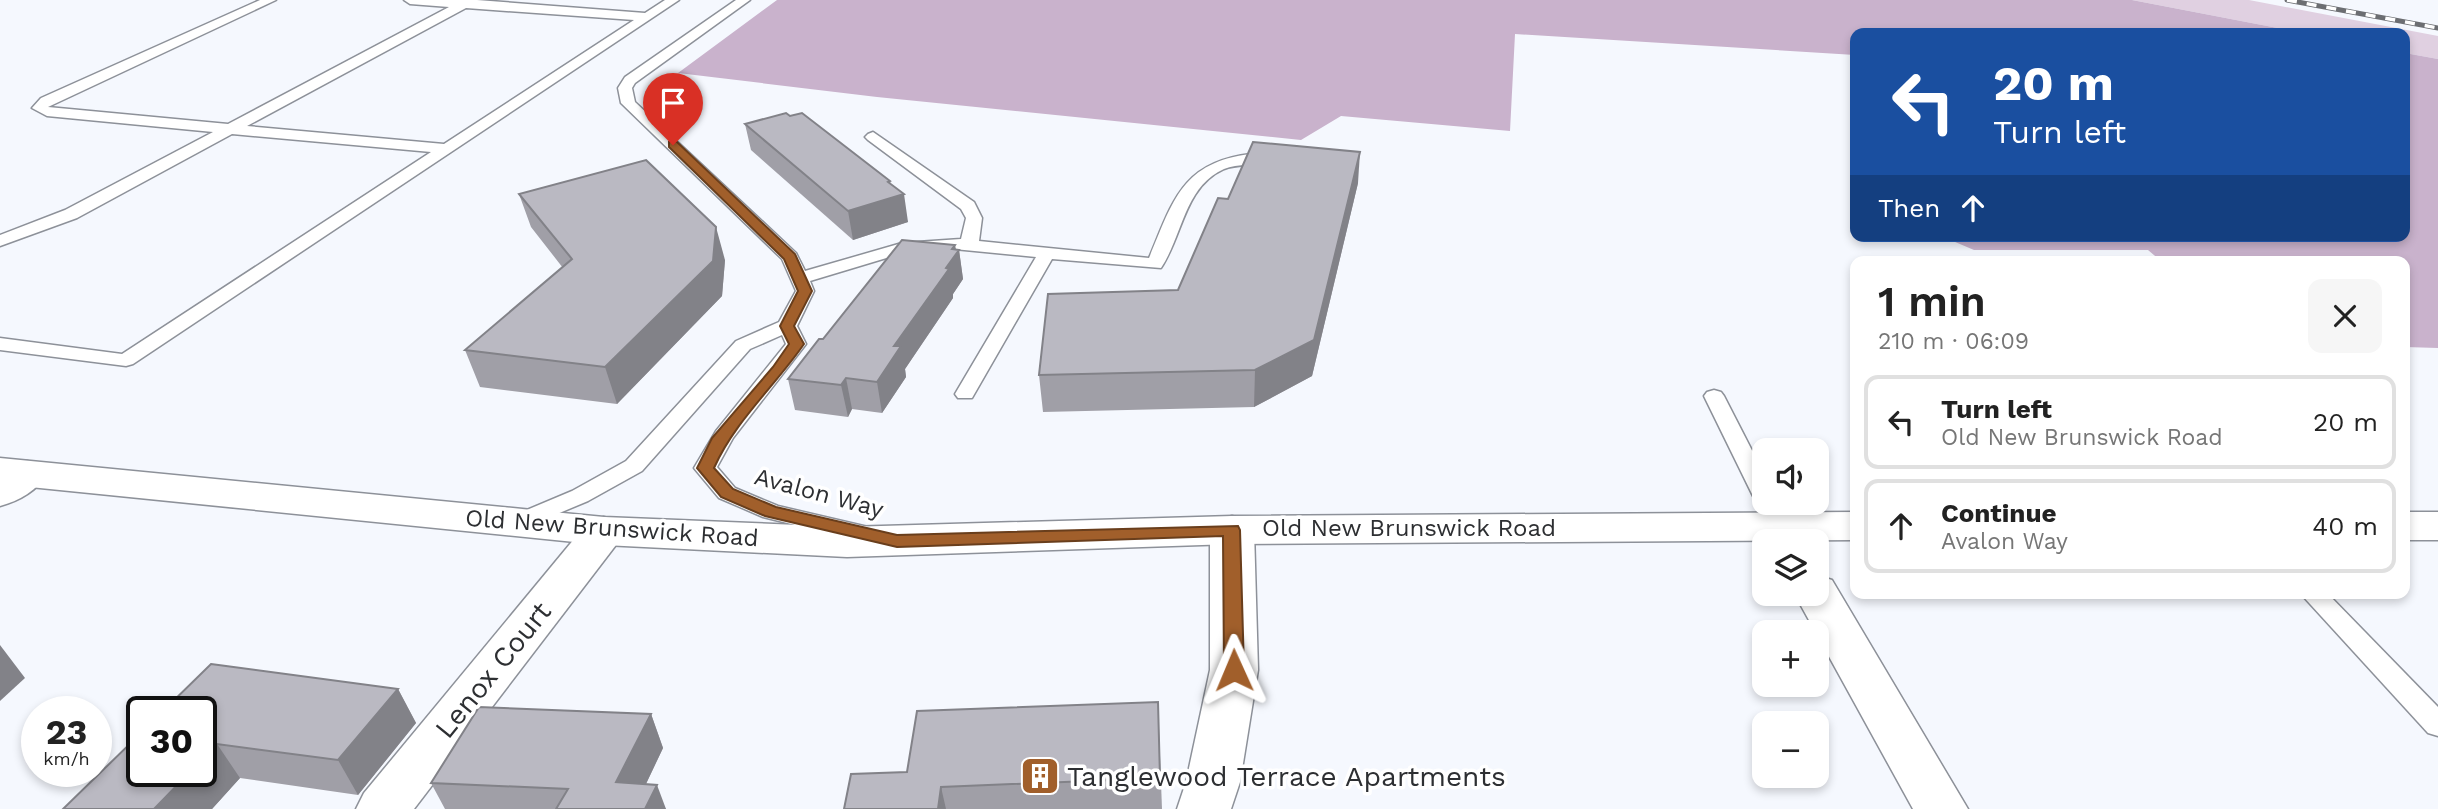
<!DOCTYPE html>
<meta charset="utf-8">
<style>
body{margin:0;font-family:"Work Sans",sans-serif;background:#f6f6f6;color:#222;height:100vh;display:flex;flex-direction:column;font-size:26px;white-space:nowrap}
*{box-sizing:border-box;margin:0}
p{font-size:23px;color:#767676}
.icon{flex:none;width:38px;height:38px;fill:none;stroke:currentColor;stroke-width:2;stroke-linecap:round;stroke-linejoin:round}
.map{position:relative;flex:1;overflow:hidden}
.sheet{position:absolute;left:1850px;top:256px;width:560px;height:343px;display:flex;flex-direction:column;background:#fff;border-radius:14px;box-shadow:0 4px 10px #0003}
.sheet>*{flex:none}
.guide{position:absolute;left:1850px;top:28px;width:560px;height:214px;border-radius:14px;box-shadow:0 4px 10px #0003;background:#1a4fa0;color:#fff;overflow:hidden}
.fabs{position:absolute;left:1752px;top:438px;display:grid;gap:14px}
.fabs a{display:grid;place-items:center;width:77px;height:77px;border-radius:14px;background:#fff;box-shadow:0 4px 10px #0003;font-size:35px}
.speed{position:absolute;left:21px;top:696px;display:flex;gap:14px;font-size:35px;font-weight:700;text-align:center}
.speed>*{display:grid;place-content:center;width:91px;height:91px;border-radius:50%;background:#fff;box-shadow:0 4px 10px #0003;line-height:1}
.speed small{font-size:18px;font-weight:400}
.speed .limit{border:4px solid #111;border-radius:10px;background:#fff;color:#111}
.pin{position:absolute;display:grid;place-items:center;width:60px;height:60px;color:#fff;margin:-72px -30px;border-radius:50% 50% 50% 0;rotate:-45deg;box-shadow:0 0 7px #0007}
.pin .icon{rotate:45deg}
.me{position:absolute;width:77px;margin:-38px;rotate:359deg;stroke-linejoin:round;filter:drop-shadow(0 0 5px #0008)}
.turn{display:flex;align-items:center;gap:24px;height:147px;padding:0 28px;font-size:32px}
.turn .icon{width:91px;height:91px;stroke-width:2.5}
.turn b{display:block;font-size:49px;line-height:60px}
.then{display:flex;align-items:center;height:66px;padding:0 28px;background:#0003;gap:14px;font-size:26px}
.round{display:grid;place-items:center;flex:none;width:74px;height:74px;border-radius:14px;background:#f6f6f6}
.overview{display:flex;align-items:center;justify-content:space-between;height:119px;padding:0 28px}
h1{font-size:42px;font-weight:600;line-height:52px}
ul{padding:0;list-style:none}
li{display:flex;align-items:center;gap:21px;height:94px;margin:0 14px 10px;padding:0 14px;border:4px solid #e0e0e0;border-radius:14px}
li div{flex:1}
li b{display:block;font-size:26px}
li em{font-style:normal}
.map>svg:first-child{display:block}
</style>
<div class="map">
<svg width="2438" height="809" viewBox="0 0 2438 809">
<rect width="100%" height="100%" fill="#f5f8fe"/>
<polygon fill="#e0d0e1" points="2132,0 2249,0 2438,36 2438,59 2405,53 2404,33 2304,33"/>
<g fill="#c9b2cc">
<polygon points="777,0 2132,0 2304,33 1855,33 1855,55 1515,34 1510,131 1341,116 1301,140 877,97 678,73"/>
<polygon points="2405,53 2438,59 2438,348 2405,347 2404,261 2161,261 2148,250 1974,250 1941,236 2404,236"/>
</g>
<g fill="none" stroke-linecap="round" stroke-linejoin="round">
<g stroke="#8d9199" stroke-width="3">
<g id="service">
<path d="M260 0H276L48 107 228 124 449 7 410 4 404 0H477L645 13 665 0H679L133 364 126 366 0 350V338L122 354 431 152 232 134 77 218 0 246V235L65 210 213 132 47 116 32 108 41 98ZM466 8 634 20 444 144 247 126Z"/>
<path d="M736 0H750L635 83 632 88 635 102 796 253 805 271 902 243 961 239 966 218 961 209 868 140 865 137 868 134 873 132 974 202 982 218 979 241 1149 258C1173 201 1182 162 1251 154 1262 152 1274 148 1282 156 1270 168 1241 162 1224 169 1184 187 1183 235 1161 268L1052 259 972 398H958L955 394 1036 257 954 249 903 253 810 281 814 291 797 326 806 344 733 438 717 467 735 488 778 506 868 527 872 533 868 539 860 541 763 517 719 498 694 468 716 431 786 344 782 335 750 349 642 471 588 501 526 527 518 530 510 527 506 522 510 517 572 491 626 461 736 341 779 322 796 291 782 259 621 103 618 88 625 77Z"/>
<polygon points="1714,390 1721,392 1724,396 1764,474 1764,502 1768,502 1756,501 1753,496 1704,396 1707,392"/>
<polygon points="2300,593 2327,593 2438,707 2438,736 2428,733"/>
</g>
</g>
<g stroke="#8d9199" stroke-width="3">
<g id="minor">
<path d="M27 461 42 465 48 474C37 490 19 501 0 506V473L12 465Z"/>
<polygon points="1232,516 1247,520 1254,530 1258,670 1240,782 1231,809 1177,809 1186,782 1210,670 1210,530 1217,520"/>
<polygon points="604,517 619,521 626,531 619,541 414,809 356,809 364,793 589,521"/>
<polygon points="1816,575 1832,580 1968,809 1913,809 1794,593 1816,593"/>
</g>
</g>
<g stroke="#8d9199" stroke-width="3">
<g id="secondary">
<polygon points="0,458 604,517 847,527 1232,516 1855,512 1855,540 1232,544 847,557 604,545 0,484"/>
<rect x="2404" y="512" width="34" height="28"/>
</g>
</g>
<use href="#service" fill="#fff" fill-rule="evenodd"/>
<use href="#minor" fill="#fff" fill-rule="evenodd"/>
<use href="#secondary" fill="#fff" fill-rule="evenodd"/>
<g stroke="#6c6e72" stroke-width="5">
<polyline id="rail" points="2287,0 2438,28"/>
</g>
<use href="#rail" stroke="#fff" stroke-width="3.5" stroke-dasharray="10" stroke-linecap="butt"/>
</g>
<g fill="#a09fa7">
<polygon points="745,124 890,184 908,222 853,240 751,150"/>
<polygon points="1358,183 1312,376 1254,407 1043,412 1039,375 1178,290 1228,199"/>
<polygon points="519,194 725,260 722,296 617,404 480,387 465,350 563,268 531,227"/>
<polygon points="956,250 959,250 963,279 953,294 953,298 905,369 906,377 882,413 852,409 848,417 795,410 788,379 823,339"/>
<polygon points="211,664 398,689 416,723 358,795 240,778 212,809 63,809"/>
<polygon points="1158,702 1162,809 844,809 907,772"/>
<polygon points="651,714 663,748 646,784 666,809 445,809 431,783"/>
</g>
<g fill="#828288">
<polygon points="1360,152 1358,183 1312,376 1254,407 1255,370"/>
<polygon points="890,181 893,198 904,194 908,222 853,240 848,211"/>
<polygon points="716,227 725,260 722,296 617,404 605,367"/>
<polygon points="955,245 957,254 959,250 963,279 953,294 953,298 905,369 906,377 882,413 877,382 894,346 946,268 952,249"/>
<polygon points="846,378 852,409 848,417 841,385"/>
<polygon points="0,645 25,678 0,701"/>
<polygon points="398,689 416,723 358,795 338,760"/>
<polygon points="651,714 663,748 634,809 616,782"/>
<polygon points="217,744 240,778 212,809 154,809 190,772 201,772 201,760"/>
<polygon points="657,785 666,809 645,809"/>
<polygon points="941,787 946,809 938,809"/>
</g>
<g fill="#bab9c2" stroke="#828288" stroke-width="2">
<polygon points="786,113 790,116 802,113 890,181 888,182 904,194 848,211 745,124"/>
<polygon points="1253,142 1360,152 1314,340 1255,370 1039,375 1048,294 1178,290 1218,198 1228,199"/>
<polygon points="646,160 716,227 713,261 605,367 465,350 572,259 519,194"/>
<polygon points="902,240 955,245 952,249 959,250 946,268 949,269 894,346 901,346 877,382 846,378 841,385 788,379 819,339 823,339"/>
<polygon points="211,664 398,689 338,760 217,744 201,760 201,712 162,712"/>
<polygon points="1158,702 1160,778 941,787 938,809 844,809 851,774 907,772 917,711"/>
<polygon points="479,707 651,714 616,782 657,785 645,809 556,809 568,789 431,783"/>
<polygon points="142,732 142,772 190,772 154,809 63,809"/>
</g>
<path fill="#a15f2b" stroke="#693e1c" stroke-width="2" d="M669 142H677L795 254 812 291 794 326 804 344C775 386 735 421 714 468L733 489 776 507 897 535 1238 526 1240 530 1244 670 1241 675 1234 677 1227 675 1224 670 1223 536 897 547 765 516 721 497 697 468 712 438 773 367 789 344 780 326 798 291 784 259 669 147Z"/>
<defs>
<g id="building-square" transform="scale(2.0125)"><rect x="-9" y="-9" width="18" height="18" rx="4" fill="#a15f2b" stroke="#fff"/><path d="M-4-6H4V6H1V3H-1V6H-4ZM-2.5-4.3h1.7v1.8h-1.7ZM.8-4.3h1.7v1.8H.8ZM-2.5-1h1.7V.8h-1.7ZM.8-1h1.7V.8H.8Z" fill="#fff"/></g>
</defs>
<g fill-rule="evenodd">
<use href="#building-square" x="1040" y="776"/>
</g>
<g text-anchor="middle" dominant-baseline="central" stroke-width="7" stroke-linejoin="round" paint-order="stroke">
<g font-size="24" fill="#2d2f32" stroke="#fff">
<text transform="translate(819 493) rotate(15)">Avalon Way</text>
<text transform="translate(612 528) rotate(4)">Old New Brunswick Road</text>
<text x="1409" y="528">Old New Brunswick Road</text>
</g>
<g font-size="28" fill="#2d2f32" stroke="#fff">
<text transform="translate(493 670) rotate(-51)">Lenox Court</text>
</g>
<g font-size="28" fill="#2d2f32" stroke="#fff" text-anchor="start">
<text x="1067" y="776">Tanglewood Terrace Apartments</text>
</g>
</g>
</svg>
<div class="fabs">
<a><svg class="icon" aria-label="sound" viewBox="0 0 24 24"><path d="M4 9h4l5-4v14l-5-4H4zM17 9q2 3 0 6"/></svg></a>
<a><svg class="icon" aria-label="layers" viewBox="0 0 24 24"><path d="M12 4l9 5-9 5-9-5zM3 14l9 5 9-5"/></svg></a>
<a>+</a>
<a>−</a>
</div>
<div class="speed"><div>23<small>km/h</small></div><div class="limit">30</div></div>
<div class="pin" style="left:673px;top:145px;background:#d93025"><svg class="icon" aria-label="arrive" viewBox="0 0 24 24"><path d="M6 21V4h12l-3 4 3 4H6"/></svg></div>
<svg class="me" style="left:1234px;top:670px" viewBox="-20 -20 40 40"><path d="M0-17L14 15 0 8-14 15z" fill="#a15f2b" stroke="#fff" stroke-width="4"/></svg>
<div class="guide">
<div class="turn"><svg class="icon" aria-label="left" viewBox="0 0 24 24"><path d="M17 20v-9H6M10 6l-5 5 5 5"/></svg><div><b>20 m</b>Turn left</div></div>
<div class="then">Then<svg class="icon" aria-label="ahead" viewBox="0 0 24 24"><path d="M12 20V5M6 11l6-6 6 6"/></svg></div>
</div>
<section class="sheet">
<div class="overview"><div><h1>1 min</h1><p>210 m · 06:09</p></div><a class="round"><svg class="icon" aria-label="close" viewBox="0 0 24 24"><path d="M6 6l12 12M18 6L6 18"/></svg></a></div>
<ul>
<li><svg class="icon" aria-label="left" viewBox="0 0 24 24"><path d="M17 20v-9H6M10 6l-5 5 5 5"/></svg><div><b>Turn left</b><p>Old New Brunswick Road</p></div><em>20 m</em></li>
<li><svg class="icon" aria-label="ahead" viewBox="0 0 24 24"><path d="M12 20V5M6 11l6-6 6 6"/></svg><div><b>Continue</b><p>Avalon Way</p></div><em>40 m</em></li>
</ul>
</section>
</div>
